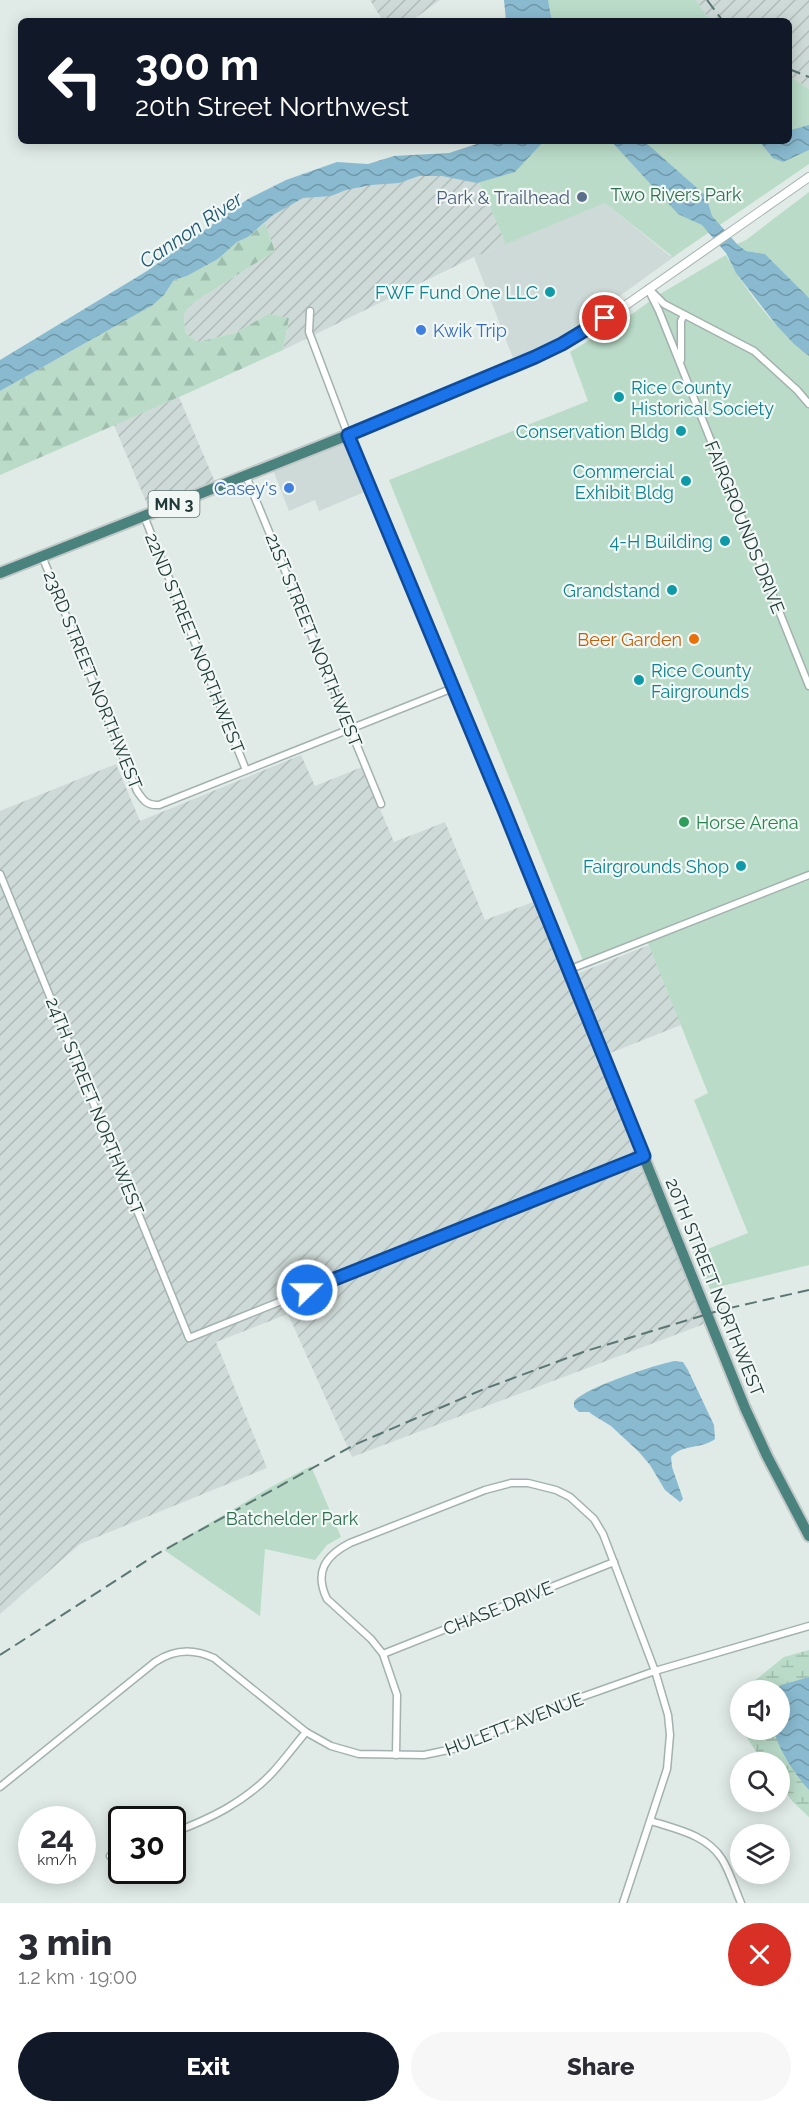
<!DOCTYPE html>
<meta charset="utf-8">
<style>
body{margin:0;font-family:Raleway,sans-serif;background:#f7f7f7;color:#2b2b33;height:100vh;display:flex;flex-direction:column;font-size:22px;white-space:nowrap}
*{box-sizing:border-box;margin:0}
p{font-size:20px;color:#7c7c81}
.icon{flex:none;width:33px;height:33px;fill:none;stroke:currentColor;stroke-width:2;stroke-linecap:round;stroke-linejoin:round}
.map{position:relative;height:1903px;overflow:hidden}
.drawer{display:flex;flex-direction:column;background:#fff;flex:1}
.drawer>*{flex:none}
.hud{position:absolute;left:18px;top:18px;width:774px;height:126px;border-radius:9px;box-shadow:0 3px 15px #0003;background:#111827;color:#fff;overflow:hidden}
.controls{position:absolute;left:730px;top:1680px;display:grid;gap:12px}
.controls a{display:grid;place-items:center;width:60px;height:60px;border-radius:50%;background:#fff;box-shadow:0 3px 15px #0003;font-size:30px}
.speed{position:absolute;left:18px;top:1806px;display:flex;gap:12px;font-size:30px;font-weight:700;text-align:center}
.speed>*{display:grid;place-content:center;width:78px;height:78px;border-radius:50%;background:#fff;box-shadow:0 3px 15px #0003;line-height:1}
.speed small{font-size:15px;font-weight:400}
.speed .limit{border:3px solid #111;border-radius:9px;background:#fff;color:#111}
.pin{position:absolute;display:grid;place-items:center;width:51px;height:51px;color:#fff;margin:-26px;border:3px solid #fff;border-radius:50%;box-shadow:0 2px 6px #0007}
.me{position:absolute;width:66px;margin:-33px;rotate:68deg;stroke-linejoin:round;filter:drop-shadow(0 0 4px #0008)}
.turn{display:flex;align-items:center;gap:21px;height:126px;padding:0 18px;font-size:27px}
.turn .icon{width:78px;height:78px;stroke-width:2.5}
.turn b{display:block;font-size:42px;line-height:51px}
.round{display:grid;place-items:center;flex:none;width:63px;height:63px;border-radius:32px;background:#f7f7f7}
.headline{display:flex;align-items:center;justify-content:space-between;height:102px;padding:0 18px}
h1{font-size:36px;font-weight:800;line-height:45px}
.primary-button{display:flex;gap:12px;margin-top:auto;padding:12px 18px}
.primary-button a{flex:1;height:69px;border-radius:36px;background:#111827;color:#fff;font-size:24px;font-weight:800;line-height:69px;text-align:center}
.primary-button a+a{background:#f7f7f7;color:#2b2b33}
.map>svg:first-child{display:block}
</style>
<div class="map">
<svg width="809" height="1903" viewBox="0 0 809 1903">
<defs>
<pattern id="industrial-furrows" width="10" height="10" patternUnits="userSpaceOnUse" patternTransform="scale(1.5)"><rect width="10" height="10" fill="#cedad7"/><path d="M-1 1l2-2M0 10L10 0M9 11l2-2" fill="none" stroke="#b1bcb9"/></pattern>
<pattern id="forest-firs" width="22" height="20" patternUnits="userSpaceOnUse" patternTransform="scale(1.5)"><rect width="22" height="20" fill="#b9dbc7"/><path d="M5 1l3.5 6h-7zM16 11l3.5 6h-7z" fill="#9fbdac"/></pattern>
<pattern id="wetland-marsh" width="20" height="14" patternUnits="userSpaceOnUse" patternTransform="scale(1.5)"><rect width="20" height="14" fill="#b9dbc7"/><path d="M1 5h8M5 5V1M11 12h8M15 12V8" fill="none" stroke="#9fbdac"/></pattern>
<pattern id="water-waves" width="16" height="10" patternUnits="userSpaceOnUse" patternTransform="scale(1.5)"><rect width="16" height="10" fill="#89bacf"/><path d="M0 5q4-4 8 0t8 0" fill="none" stroke="#7098a9"/></pattern>
</defs>
<rect width="100%" height="100%" fill="#e0ebe7"/>
<g fill="#cedad7">
<polygon points="605,203 670,256 675,256 563,337 513,358 474,257"/>
<polygon points="342,434 367,491 319,511 315,500 289,511 270,462"/>
</g>
<g fill="url(#industrial-furrows)">
<polygon points="370,0 440,0 411,21 383,21"/>
<polygon points="696,0 809,0 809,89 789,76 789,21 710,21"/>
<polygon points="473,169 506,244 474,257 283,350 289,319 268,314 235,333 198,342 185,333 184,314 191,304 275,251 261,213 324,186"/>
<polygon points="179,397 215,482 149,509 114,425"/>
<polygon points="301,755 315,786 362,767 394,842 445,822 485,920 533,902 704,1324 352,1457 288,1314 216,1342 267,1468 80,1544 0,1614 0,811 116,764 140,821"/>
<polygon points="649,945 681,1025 605,1055 574,975"/>
</g>
<polygon fill="url(#forest-firs)" points="265,223 275,251 191,304 184,314 185,333 198,342 235,333 268,314 289,318 283,350 179,397 0,475 0,391 153,305 164,295 174,280 187,276 218,259 237,242 248,237"/>
<g fill="url(#wetland-marsh)">
<polygon points="809,1650 809,1677 777,1687 774,1690 741,1690 741,1727 732,1703 736,1692 758,1678 784,1657"/>
<polygon points="742,1730 774,1730 785,1757 809,1790 809,1817 793,1802 780,1785 780,1762 763,1762"/>
</g>
<g fill="#b9dbc7">
<polygon points="519,0 696,0 710,21 524,21"/>
<polygon points="789,76 809,89 809,164 673,257 605,203 506,244 473,169 523,141 789,141"/>
<polygon points="809,192 809,298 765,254 746,251 737,244 746,240"/>
<path d="M726 255C746 292 776 330 809 356V1265L710 1289 695 1254 748 1233 694 1100 708 1093 648 943 586 968 389 480 588 401 570 352 632 314 660 294Z"/>
<polygon points="311,1466 341,1537 327,1545 315,1560 265,1549 260,1616 164,1550 269,1488"/>
</g>
<g fill="url(#water-waves)">
<polygon points="504,0 548,0 551,17 554,21 506,21"/>
<polygon points="809,125 809,150 783,162 773,158 759,141 789,141 789,128 791,130"/>
<polygon points="486,141 544,141 515,172 477,183 442,176 419,176 399,183 371,185 346,190 331,196 303,198 273,215 248,237 237,242 218,259 187,276 174,280 164,295 153,305 0,391 0,360 147,271 248,199 286,180 337,162 368,164 394,156 449,153"/>
<polygon points="611,141 644,141 706,196 712,216 737,244 746,251 765,254 809,298 809,356 794,344 777,326 736,273 726,253 702,225 678,214"/>
<path d="M675 1361 683 1362 688 1370 714 1425 715 1439C702 1449 682 1444 671 1457L672 1467 683 1499 680 1502 665 1490 650 1465 639 1452 611 1426 593 1415 589 1412H579L574 1407V1402C581 1389 657 1364 675 1361Z"/>
<path d="M809 1677V1790C796 1776 778 1749 774 1730H780V1690H774L781 1685Z"/>
</g>
<g fill="none" stroke-linecap="round" stroke-linejoin="round">
<g stroke="#a3b2af" stroke-width="9">
<g id="minor">
<polyline points="648,289 659,311 809,686"/>
<polyline points="653,293 664,304 754,351 797,390 809,404"/>
<polyline points="310,311 309,332 348,435"/>
<polyline points="681,360 681,321 684,315"/>
<polyline points="246,476 381,804"/>
<polyline points="144,516 246,770"/>
<path d="M42 556 137 791C143 800 147 806 159 805L453 688"/>
<polyline points="0,874 189,1338 644,1156"/>
<polyline points="568,970 809,875"/>
<polyline points="383,1654 614,1562"/>
<path d="M396 1755 397 1695 383 1654 371 1639 327 1599C314 1572 325 1556 350 1543L485 1490 511 1483H528L556 1490 570 1497 594 1519 603 1534 616 1568 655 1671 668 1715 670 1735 667 1769 623 1903"/>
<path d="M0 1787 155 1662C174 1649 193 1648 214 1658L306 1732 331 1746 359 1754 424 1755 453 1749 576 1699 655 1671 809 1626"/>
<path d="M651 1821C676 1829 707 1835 722 1859 730 1872 735 1889 741 1903"/>
<path d="M172 1833C210 1819 245 1802 273 1772 284 1760 295 1745 306 1732"/>
<polyline points="110,1856 122,1852"/>
</g>
</g>
<g stroke="#a3b2af" stroke-width="10">
<polyline id="tertiary" points="348,435 535,357 562,344 629,303 809,177"/>
</g>
<g stroke="#c1c8c7" stroke-width="14">
<polyline id="trunk" points="0,573 348,435 504,810 745,1408 767,1456 809,1536"/>
</g>
<use href="#minor" stroke="#fff" stroke-width="6"/>
<use href="#tertiary" stroke="#fff" stroke-width="8"/>
<use href="#trunk" stroke="#4a827e" stroke-width="10"/>
<g stroke="#5b7673" stroke-width="2" stroke-dasharray="12 6" stroke-linecap="butt">
<polyline points="707,0 723,21"/>
<polyline points="789,69 809,77"/>
<polyline points="0,1655 157,1554 354,1445 484,1389 586,1351 721,1310 809,1290"/>
</g>
</g>
<g fill="none" stroke-linecap="round" stroke-linejoin="round">
<g stroke="#114b97" stroke-width="15">
<polyline id="route" points="307,1290 644,1156 504,810 348,435 535,357 562,344 605,318"/>
</g>
<use href="#route" stroke="#1a73e8" stroke-width="10"/>
</g>
<circle fill="#5c6f8a" stroke="#f0f7f5" stroke-width="2" cx="582" cy="197" r="6"/>
<g fill="#0f9aa8" stroke="#f0f7f5" stroke-width="2">
<circle cx="550" cy="292" r="6"/>
<circle cx="619" cy="397" r="6"/>
<circle cx="681" cy="431" r="6"/>
<circle cx="686" cy="481" r="6"/>
<circle cx="725" cy="541" r="6"/>
<circle cx="672" cy="590" r="6"/>
<circle cx="639" cy="680" r="6"/>
<circle cx="741" cy="866" r="6"/>
</g>
<g fill="#3f7fe0" stroke="#f0f7f5" stroke-width="2">
<circle cx="421" cy="330" r="6"/>
<circle cx="289" cy="488" r="6"/>
</g>
<circle fill="#e8710a" stroke="#f0f7f5" stroke-width="2" cx="694" cy="639" r="6"/>
<circle fill="#2e9e5b" stroke="#f0f7f5" stroke-width="2" cx="684" cy="822" r="6"/>
<g text-anchor="middle" dominant-baseline="central" stroke-width="4.5" stroke-linejoin="round" paint-order="stroke">
<rect fill="#f0f7f5" stroke="#5f7370" stroke-width="1.5" x="148.5" y="491" width="51" height="26" rx="4.5"/>
<g font-size="16" font-weight="bold" fill="#213a37">
<text x="174" y="504">MN 3</text>
</g>
<g font-size="18" fill="#2d7050" stroke="#f0f7f5">
<text x="676" y="194">Two Rivers Park</text>
<text x="292" y="1518">Batchelder Park</text>
</g>
<g font-size="18" fill="#4e5e75" stroke="#f0f7f5" text-anchor="end">
<text x="570" y="197">Park &amp; Trailhead</text>
</g>
<g font-size="18" fill="#0d838f" stroke="#f0f7f5" text-anchor="end">
<text x="538" y="292">FWF Fund One LLC</text>
<text x="631" y="387" text-anchor="start">Rice County<tspan x="631" dy="21">Historical Society</tspan></text>
<text x="669" y="431">Conservation Bldg</text>
<text x="674" y="471">Commercial<tspan x="674" dy="21">Exhibit Bldg</tspan></text>
<text x="713" y="541">4-H Building</text>
<text x="660" y="590">Grandstand</text>
<text x="651" y="670" text-anchor="start">Rice County<tspan x="651" dy="21">Fairgrounds</tspan></text>
<text x="729" y="866">Fairgrounds Shop</text>
</g>
<g font-size="18" fill="#366cbe" stroke="#f0f7f5" text-anchor="start">
<text x="433" y="330">Kwik Trip</text>
<text x="277" y="488" text-anchor="end">Casey's</text>
</g>
<g font-size="18" fill="#213a37" stroke="#f0f7f5">
<text transform="translate(745 527) rotate(68)">FAIRGROUNDS DRIVE</text>
<text transform="translate(314 640) rotate(68)">21ST STREET NORTHWEST</text>
<text transform="translate(195 643) rotate(68)">22ND STREET NORTHWEST</text>
<text transform="translate(93 680) rotate(68)">23RD STREET NORTHWEST</text>
<text transform="translate(95 1106) rotate(68)">24TH STREET NORTHWEST</text>
<text transform="translate(715 1287) rotate(68)">20TH STREET NORTHWEST</text>
<text transform="translate(498 1608) rotate(-22)">CHASE DRIVE</text>
<text transform="translate(514 1724) rotate(-21)">HULETT AVENUE</text>
</g>
<g font-size="18" fill="#c56008" stroke="#f0f7f5" text-anchor="end">
<text x="682" y="639">Beer Garden</text>
</g>
<g font-size="18" fill="#27864d" stroke="#f0f7f5" text-anchor="start">
<text x="696" y="822">Horse Arena</text>
</g>
<g font-size="20" font-style="italic" fill="#1d5974" stroke="#f0f7f5">
<text transform="translate(191 230) rotate(-34)">Cannon River</text>
</g>
</g>
</svg>
<div class="controls">
<a><svg class="icon" aria-label="sound" viewBox="0 0 24 24"><path d="M4 9h4l5-4v14l-5-4H4zM17 9q2 3 0 6"/></svg></a>
<a><svg class="icon" aria-label="search" viewBox="0 0 24 24"><circle cx="10" cy="10" r="6"/><path d="M15 15l6 6"/></svg></a>
<a><svg class="icon" aria-label="layers" viewBox="0 0 24 24"><path d="M12 4l9 5-9 5-9-5zM3 14l9 5 9-5"/></svg></a>
</div>
<div class="speed"><div>24<small>km/h</small></div><div class="limit">30</div></div>
<div class="pin" style="left:605px;top:318px;background:#d93025"><svg class="icon" aria-label="arrive" viewBox="0 0 24 24"><path d="M6 21V4h12l-3 4 3 4H6"/></svg></div>
<svg class="me" style="left:307px;top:1290px" viewBox="-20 -20 40 40"><circle r="17" fill="#1a73e8" stroke="#fff" stroke-width="3"/><path d="M0-11L8 9 0 5-8 9z" fill="#fff"/></svg>
<div class="hud">
<div class="turn"><svg class="icon" aria-label="left" viewBox="0 0 24 24"><path d="M17 20v-9H6M10 6l-5 5 5 5"/></svg><div><b>300 m</b>20th Street Northwest</div></div>
</div>
</div>
<section class="drawer">
<div class="headline"><div><h1>3 min</h1><p>1.2 km · 19:00</p></div><a class="round" style="background:#d93025;color:#fff"><svg class="icon" aria-label="close" viewBox="0 0 24 24"><path d="M6 6l12 12M18 6L6 18"/></svg></a></div>
<div class="primary-button"><a>Exit</a><a>Share</a></div>
</section>
